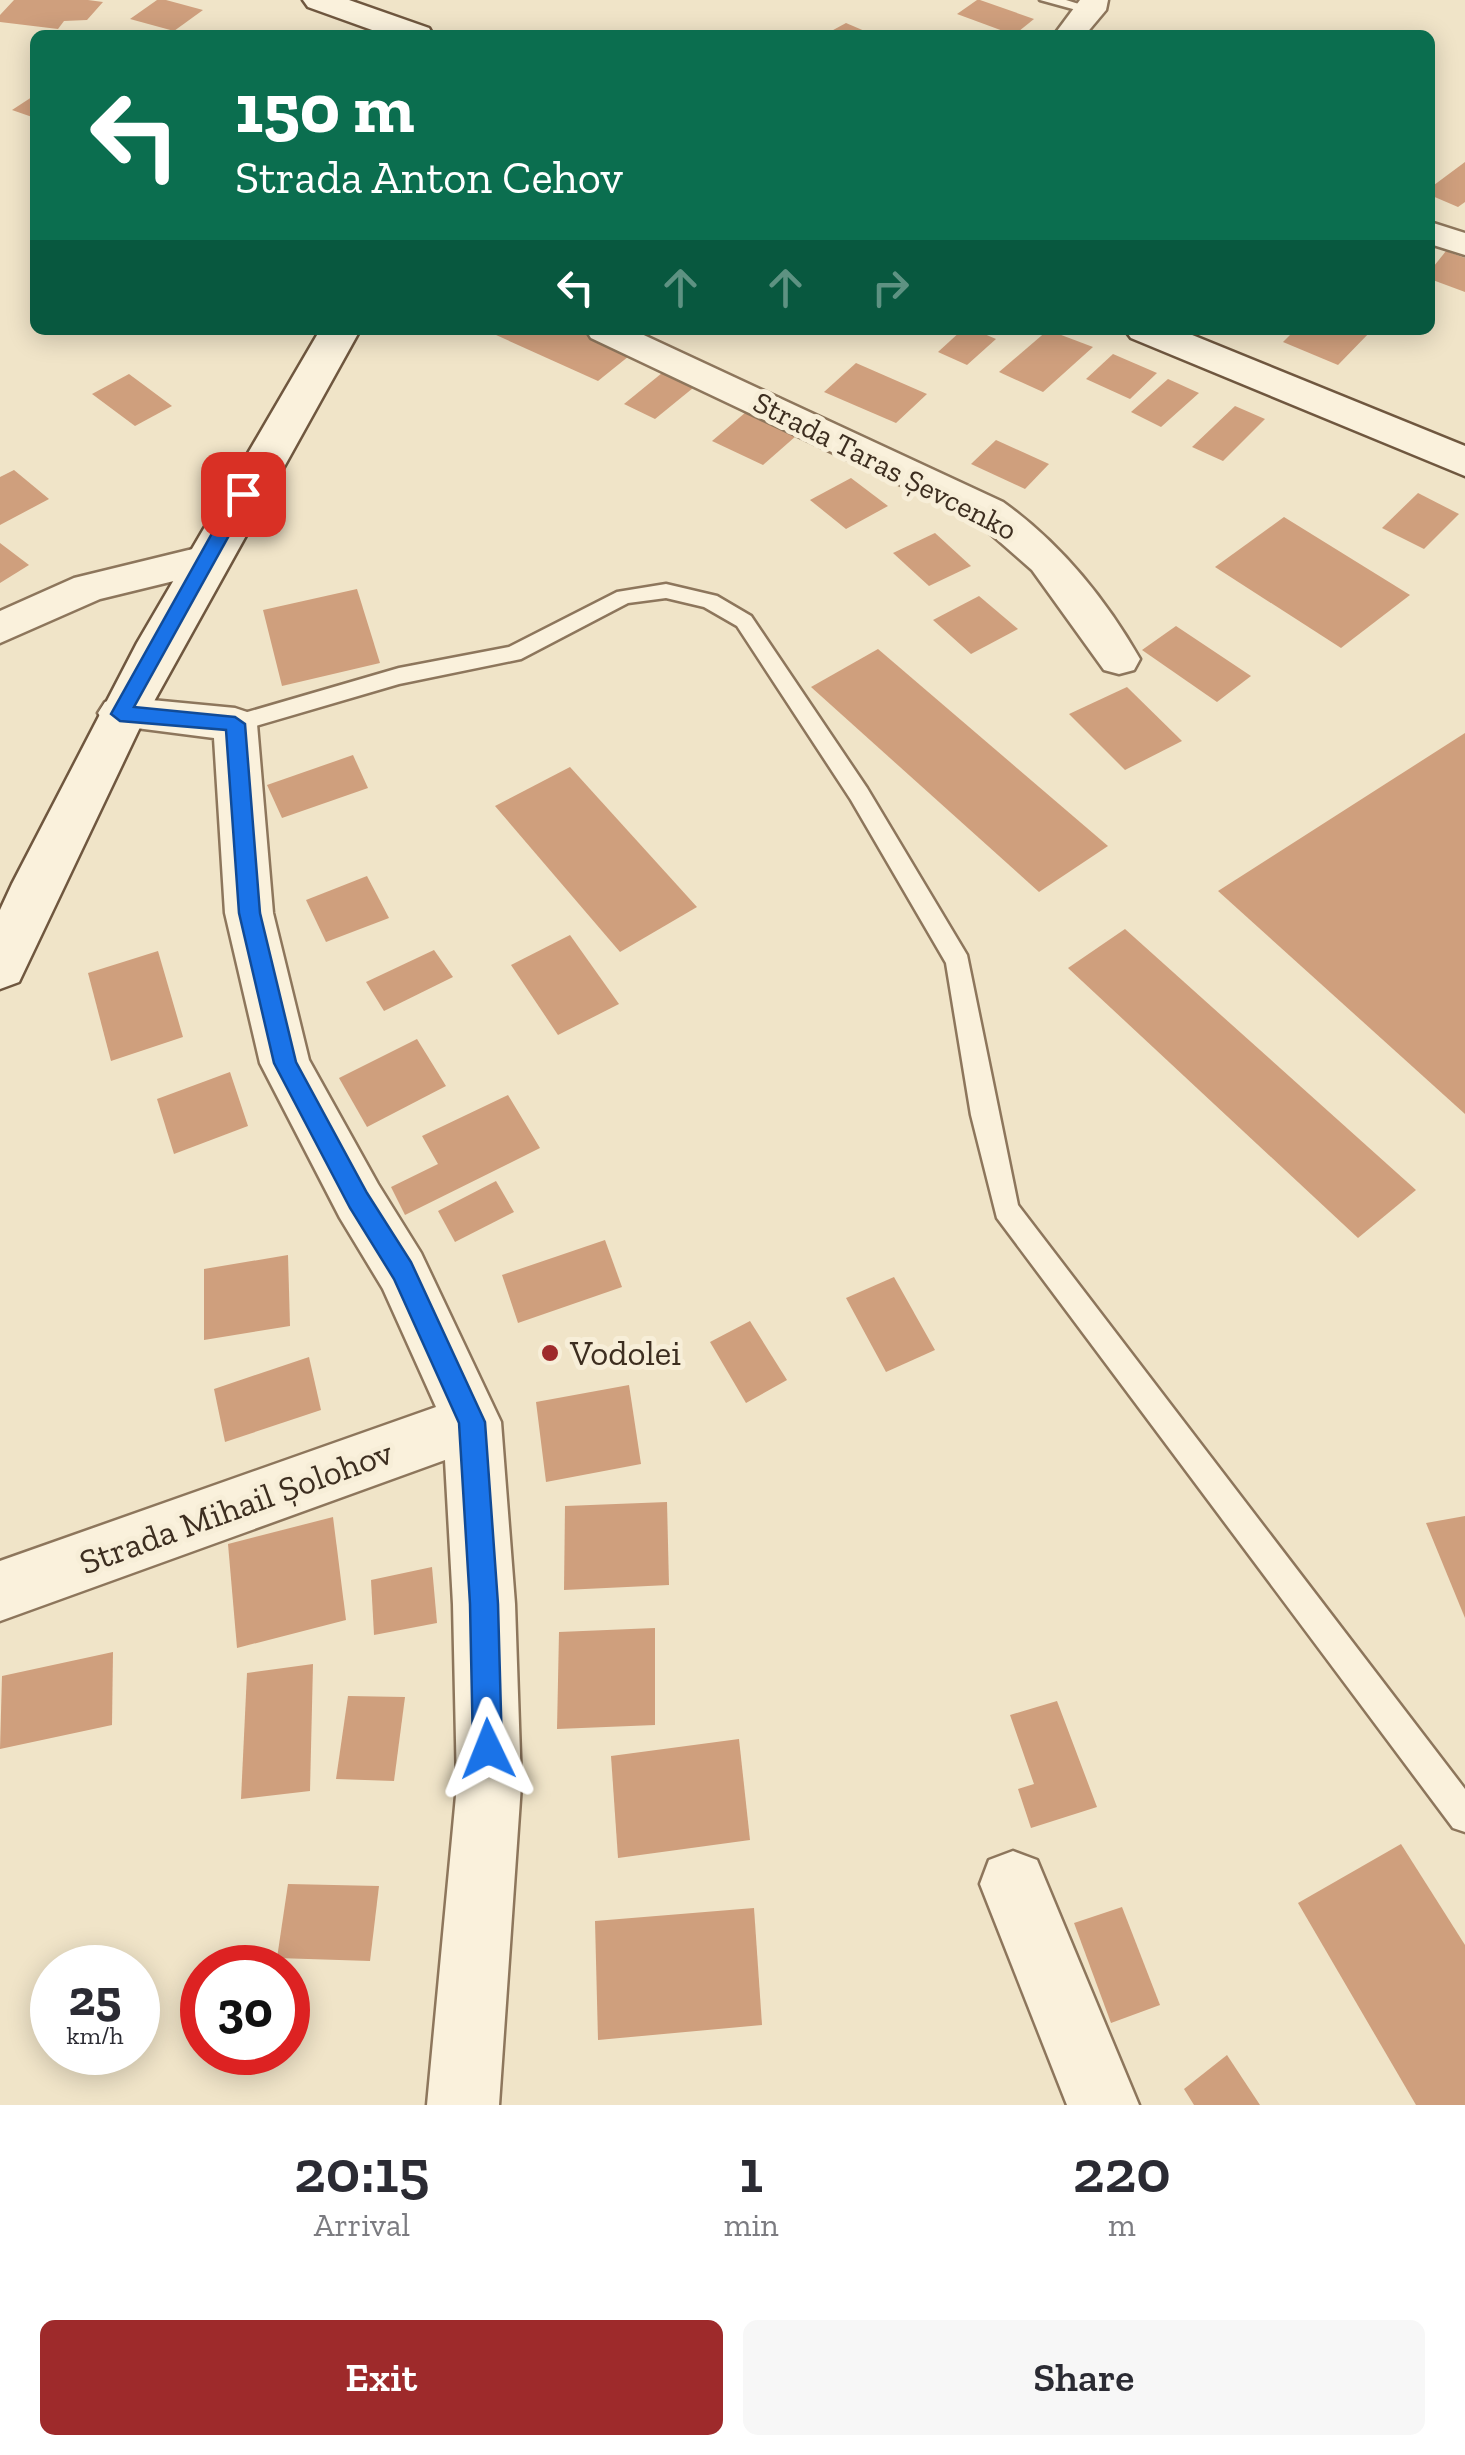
<!DOCTYPE html>
<meta charset="utf-8">
<style>
body{margin:0;font-family:"Zilla Slab",serif;background:#f7f7f7;color:#2b2b33;height:100vh;display:flex;flex-direction:column;font-size:38px;white-space:nowrap}
*{box-sizing:border-box;margin:0}
p{font-size:32px;color:#7c7c81}
.icon{flex:none;width:55px;height:55px;fill:none;stroke:currentColor;stroke-width:2;stroke-linecap:round;stroke-linejoin:round}
.map{position:relative;height:2105px;overflow:hidden}
.side{display:flex;flex-direction:column;background:#fff;flex:1}
.side>*{flex:none}
.guide{position:absolute;left:30px;top:30px;width:1405px;height:305px;border-radius:15px;box-shadow:0 5px 25px #0003;background:#0b6e4f;color:#fff;overflow:hidden}
.speed{position:absolute;left:30px;top:1945px;display:flex;gap:20px;font-size:50px;font-weight:700;text-align:center}
.speed>*{display:grid;place-content:center;width:130px;height:130px;border-radius:50%;background:#fff;box-shadow:0 5px 25px #0003;line-height:1}
.speed small{font-size:25px;font-weight:400}
.speed .limit{border:15px solid #d22;background:#fff;color:#111}
.pin{position:absolute;display:grid;place-items:center;width:85px;height:85px;color:#fff;margin:-42px;border-radius:20px;box-shadow:0 5px 15px #0006}
.me{position:absolute;width:110px;margin:-55px;rotate:358deg;stroke-linejoin:round;filter:drop-shadow(0 0 8px #0008)}
.turn{display:flex;align-items:center;gap:35px;height:210px;padding:0 40px;font-size:45px}
.turn .icon{width:130px;height:130px;stroke-width:2.5}
.turn b{display:block;font-size:70px;line-height:85px}
.lanes{display:flex;align-items:center;height:95px;padding:0 40px;background:#0003;justify-content:center;gap:50px;direction:ltr}
.lanes .off{opacity:.35}
.eta{display:flex;justify-content:space-evenly;align-items:center;height:170px;text-align:center}
.eta b{font-size:60px;font-weight:600;line-height:70px}
.button{display:flex;gap:20px;margin-top:auto;padding:20px 40px}
.button a{flex:1;height:115px;border-radius:15px;background:#9e2a2b;color:#fff;font-size:40px;font-weight:600;line-height:115px;text-align:center}
.button a+a{background:#f7f7f7;color:#2b2b33}
.map>svg:first-child{display:block}
</style>
<div class="map">
<svg width="1465" height="2105" viewBox="0 0 1465 2105">
<rect width="100%" height="100%" fill="#f0e4c8"/>
<g fill="#cf9f7d">
<polygon points="14,0 88,0 103,2 87,20 64,21 58,29 0,22 0,15"/>
<polygon points="157,0 166,0 203,10 174,31 130,19"/>
<polygon points="977,0 980,0 1034,19 1014,35 957,14"/>
<polygon points="846,23 874,35 824,35"/>
<polygon points="35,95 35,118 12,110"/>
<polygon points="1465,162 1465,202 1458,207 1430,195 1430,188"/>
<polygon points="1446,251 1465,258 1465,292 1430,279 1430,271"/>
<polygon points="485,330 585,330 634,352 598,381"/>
<polygon points="962,330 975,330 996,339 967,365 938,352"/>
<polygon points="1048,330 1093,347 1043,392 999,372"/>
<polygon points="1295,330 1372,330 1338,365 1283,342"/>
<polygon points="1113,354 1157,373 1130,399 1086,379"/>
<polygon points="856,363 927,394 896,423 824,392"/>
<polygon points="662,373 693,388 655,419 624,404"/>
<polygon points="129,374 172,406 135,426 92,394"/>
<polygon points="1168,379 1199,393 1161,427 1131,412"/>
<polygon points="1235,406 1265,419 1223,461 1192,447"/>
<polygon points="746,412 796,436 763,465 712,441"/>
<polygon points="996,440 1049,464 1025,489 971,464"/>
<polygon points="14,470 49,499 0,525 0,477"/>
<polygon points="851,478 888,506 846,529 810,500"/>
<polygon points="1418,493 1459,514 1424,549 1382,528"/>
<polygon points="1284,517 1410,595 1341,648 1215,567"/>
<polygon points="935,533 971,566 929,586 893,553"/>
<polygon points="0,543 29,565 0,583"/>
<polygon points="357,589 380,663 282,686 263,610"/>
<polygon points="979,596 1018,629 971,654 933,620"/>
<polygon points="1176,626 1251,676 1217,702 1142,650"/>
<polygon points="878,649 1108,846 1039,892 811,687"/>
<polygon points="1127,687 1182,741 1125,770 1069,714"/>
<polygon points="1465,733 1465,1114 1218,891"/>
<polygon points="353,755 368,788 282,818 267,785"/>
<polygon points="570,767 697,907 620,952 495,806"/>
<polygon points="367,876 389,918 326,942 306,900"/>
<polygon points="1125,929 1416,1190 1358,1238 1068,968"/>
<polygon points="570,935 619,1004 558,1035 511,965"/>
<polygon points="434,950 453,977 384,1011 366,982"/>
<polygon points="158,951 183,1037 111,1061 88,973"/>
<polygon points="417,1039 446,1086 367,1127 339,1078"/>
<polygon points="230,1072 248,1126 174,1154 157,1099"/>
<polygon points="508,1095 540,1148 405,1215 391,1187 438,1164 422,1136"/>
<polygon points="496,1181 514,1212 455,1242 438,1211"/>
<polygon points="605,1240 622,1287 518,1323 502,1275"/>
<polygon points="288,1255 290,1326 204,1340 204,1269"/>
<polygon points="894,1277 935,1350 886,1372 846,1298"/>
<polygon points="750,1321 787,1380 746,1403 710,1342"/>
<polygon points="309,1357 321,1410 225,1442 214,1389"/>
<polygon points="629,1385 641,1464 546,1482 536,1402"/>
<polygon points="667,1502 669,1585 564,1590 565,1506"/>
<polygon points="1465,1516 1465,1618 1426,1523"/>
<polygon points="333,1517 346,1620 237,1648 228,1544"/>
<polygon points="432,1567 437,1623 374,1635 371,1580"/>
<polygon points="655,1628 655,1725 557,1729 559,1632"/>
<polygon points="113,1652 112,1725 0,1749 2,1676"/>
<polygon points="313,1664 310,1791 241,1799 247,1673"/>
<polygon points="348,1696 405,1697 394,1781 336,1779"/>
<polygon points="1057,1701 1097,1807 1031,1828 1018,1789 1034,1784 1010,1715"/>
<polygon points="739,1739 750,1840 618,1858 611,1756"/>
<polygon points="1401,1844 1465,1945 1465,2105 1416,2105 1298,1903"/>
<polygon points="288,1884 379,1886 370,1961 277,1958"/>
<polygon points="1122,1907 1160,2005 1111,2023 1074,1923"/>
<polygon points="754,1908 762,2025 598,2040 595,1921"/>
<polygon points="1227,2055 1260,2105 1194,2105 1184,2089"/>
</g>
<g fill="none" stroke-linecap="round" stroke-linejoin="round">
<g stroke="#8d765c" stroke-width="5">
<g id="lane">
<polygon points="1040,0 1066,0 1098,10 1091,14"/>
<polygon points="666,584 717,596 751,616 867,788 967,955 1018,1205 1465,1789 1465,1832 1453,1828 997,1218 971,1115 946,963 851,800 737,626 704,607 666,598 628,603 521,659 399,684 235,732 224,724 227,718 399,668 509,647 617,592"/>
</g>
</g>
<g stroke="#8d765c" stroke-width="5">
<g id="street">
<polygon points="1080,0 1108,0 1106,10 1085,35 1054,35"/>
<polygon points="1430,222 1465,233 1465,255 1430,244"/>
<path d="M586 330H633L1003 502C1060 543 1105 598 1140 659L1134 670 1119 674 1104 670 1032 570 975 520 591 338Z"/>
<polygon points="205,546 219,550 225,560 219,570 100,599 0,643 0,611 74,578"/>
<polygon points="120,697 235,708 250,713 257,724 273,913 309,1060 378,1184 421,1253 501,1422 515,1604 521,1785 499,2105 427,2105 457,1785 453,1604 445,1460 0,1621 0,1561 436,1407 383,1289 340,1218 260,1063 225,913 214,738 105,724 98,713 105,702"/>
<polygon points="1013,1851 1037,1860 1139,2105 1067,2105 980,1884 989,1860"/>
</g>
</g>
<g stroke="#6f573f" stroke-width="5">
<g id="secondary">
<polygon points="303,0 349,0 429,28 433,35 386,35 308,7"/>
<polygon points="320,330 360,330 142,723 19,982 0,989 0,910 12,884 137,643"/>
<polygon points="1125,330 1180,330 1465,446 1465,476 1131,338"/>
</g>
</g>
<use href="#lane" fill="#faf1dc" fill-rule="evenodd"/>
<use href="#street" fill="#faf1dc" fill-rule="evenodd"/>
<use href="#secondary" fill="#faf1dc" fill-rule="evenodd"/>
</g>
<polygon fill="#1a73e8" stroke="#114b97" stroke-width="2.5" points="243,488 252,494 134,707 235,717 245,724 260,913 296,1062 367,1193 411,1262 485,1422 498,1604 502,1749 498,1759 488,1764 477,1759 473,1749 470,1604 459,1423 394,1279 350,1208 274,1063 239,913 226,730 120,721 111,714 234,494"/>
<circle fill="#9e2a2b" stroke="#f7eed8" stroke-width="4" cx="550" cy="1353" r="10"/>
<g text-anchor="middle" dominant-baseline="central" stroke-width="10" stroke-linejoin="round" paint-order="stroke">
<g font-size="30" fill="#3d2e20" stroke="#f7eed8">
<text transform="translate(885 466) rotate(27)">Strada Taras Șevcenko</text>
</g>
<g font-size="35" fill="#3d2e20" stroke="#f7eed8" text-anchor="start">
<text x="570" y="1353">Vodolei</text>
</g>
<g font-size="35" fill="#3d2e20" stroke="#f7eed8">
<text transform="translate(236 1507) rotate(-20)">Strada Mihail Șolohov</text>
</g>
</g>
</svg>
<div class="speed"><div>25<small>km/h</small></div><div class="limit">30</div></div>
<div class="pin" style="left:243px;top:494px;background:#d93025"><svg class="icon" aria-label="arrive" viewBox="0 0 24 24"><path d="M6 21V4h12l-3 4 3 4H6"/></svg></div>
<svg class="me" style="left:488px;top:1749px" viewBox="-20 -20 40 40"><path d="M0-17L14 15 0 8-14 15z" fill="#1a73e8" stroke="#fff" stroke-width="4"/></svg>
<div class="guide">
<div class="turn"><svg class="icon" aria-label="left" viewBox="0 0 24 24"><path d="M17 20v-9H6M10 6l-5 5 5 5"/></svg><div><b>150 m</b>Strada Anton Cehov</div></div>
<div class="lanes"><svg class="icon" aria-label="left" viewBox="0 0 24 24"><path d="M17 20v-9H6M10 6l-5 5 5 5"/></svg><svg class="icon off" aria-label="ahead" viewBox="0 0 24 24"><path d="M12 20V5M6 11l6-6 6 6"/></svg><svg class="icon off" aria-label="ahead" viewBox="0 0 24 24"><path d="M12 20V5M6 11l6-6 6 6"/></svg><svg class="icon off" aria-label="right" viewBox="0 0 24 24"><path d="M7 20v-9h11M14 6l5 5-5 5"/></svg></div>
</div>
</div>
<section class="side">
<div class="eta">
<div><b>20:15</b><p>Arrival</p></div>
<div><b>1</b><p>min</p></div>
<div><b>220</b><p>m</p></div>
</div>
<div class="button"><a>Exit</a><a>Share</a></div>
</section>
